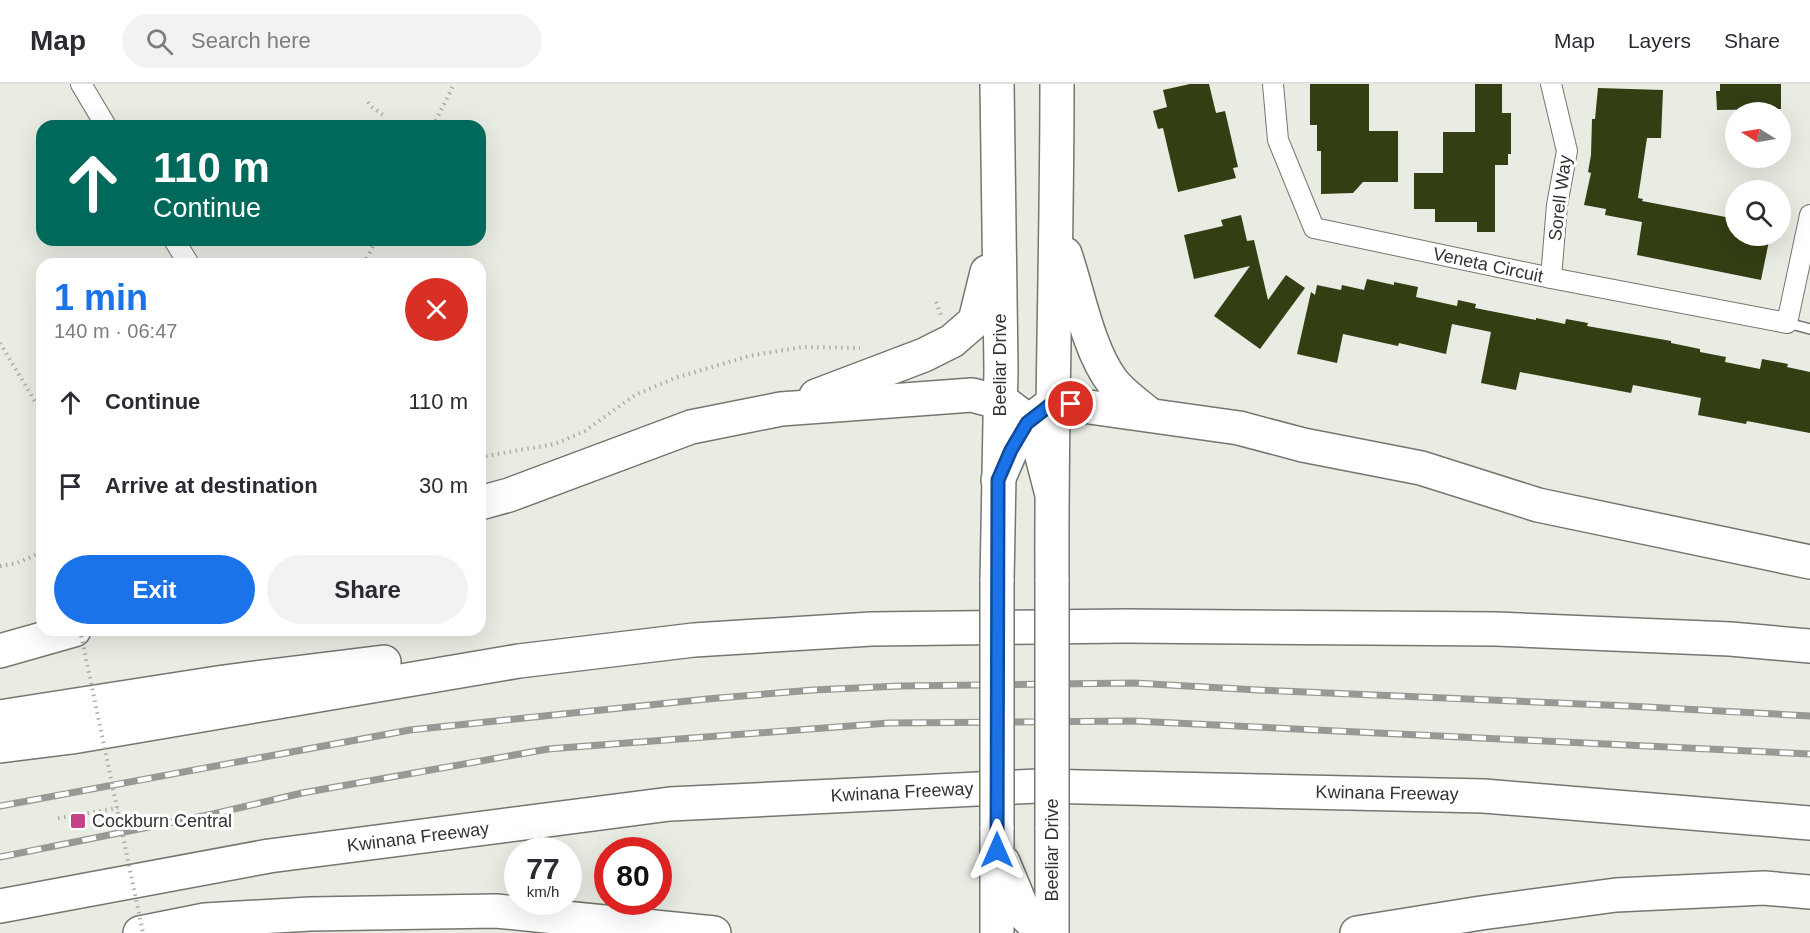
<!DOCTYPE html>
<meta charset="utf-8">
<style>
body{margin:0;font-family:Arial,sans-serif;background:#f2f2f3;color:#2b2b33;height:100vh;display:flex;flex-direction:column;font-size:22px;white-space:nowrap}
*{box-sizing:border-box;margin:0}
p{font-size:20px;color:#7c7c81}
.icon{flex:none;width:33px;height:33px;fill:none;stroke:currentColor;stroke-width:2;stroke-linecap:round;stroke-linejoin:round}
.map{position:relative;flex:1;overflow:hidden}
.details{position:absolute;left:36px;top:174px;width:450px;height:378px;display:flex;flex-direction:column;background:#fff;border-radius:18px;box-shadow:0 6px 24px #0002}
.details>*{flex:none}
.guide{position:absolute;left:36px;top:36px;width:450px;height:126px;border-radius:18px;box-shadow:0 6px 24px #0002;background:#00695c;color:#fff;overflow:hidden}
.needle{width:39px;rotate:281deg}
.buttons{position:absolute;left:1725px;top:18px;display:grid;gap:12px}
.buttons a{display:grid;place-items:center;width:66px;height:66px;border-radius:50%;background:#fff;box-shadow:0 6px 24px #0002;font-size:30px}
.speed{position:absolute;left:504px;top:753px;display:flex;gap:12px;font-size:30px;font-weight:700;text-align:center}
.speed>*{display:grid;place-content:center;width:78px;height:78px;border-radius:50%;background:#fff;box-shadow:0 6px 24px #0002;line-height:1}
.speed small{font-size:15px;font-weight:400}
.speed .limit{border:9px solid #d22;background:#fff;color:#111}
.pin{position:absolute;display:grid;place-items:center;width:51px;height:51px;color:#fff;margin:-26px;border:3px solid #fff;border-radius:50%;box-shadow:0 2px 6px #0007}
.me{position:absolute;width:66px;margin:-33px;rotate:0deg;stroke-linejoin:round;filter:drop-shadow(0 0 4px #0008)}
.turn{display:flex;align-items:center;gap:21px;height:126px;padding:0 18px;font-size:27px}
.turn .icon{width:78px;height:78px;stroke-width:2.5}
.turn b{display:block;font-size:42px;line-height:51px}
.round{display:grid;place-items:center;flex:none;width:63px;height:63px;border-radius:32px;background:#f2f2f3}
.summary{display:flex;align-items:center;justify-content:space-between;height:102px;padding:0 18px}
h1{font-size:36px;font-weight:800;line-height:45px;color:#1a73e8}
.button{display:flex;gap:12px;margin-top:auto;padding:12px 18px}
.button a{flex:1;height:69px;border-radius:36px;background:#1a73e8;color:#fff;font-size:24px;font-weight:800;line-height:69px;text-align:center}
.button a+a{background:#f2f2f3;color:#2b2b33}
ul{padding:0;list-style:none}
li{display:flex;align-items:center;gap:18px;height:84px;padding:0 18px}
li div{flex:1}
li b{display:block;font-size:22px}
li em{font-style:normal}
header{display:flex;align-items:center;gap:36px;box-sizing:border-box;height:84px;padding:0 30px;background:#fff;border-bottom:2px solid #e1e1e2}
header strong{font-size:28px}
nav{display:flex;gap:33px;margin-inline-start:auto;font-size:21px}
.search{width:420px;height:54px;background:#f2f2f3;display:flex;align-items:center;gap:15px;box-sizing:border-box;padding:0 21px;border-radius:33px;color:#7c7c81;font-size:22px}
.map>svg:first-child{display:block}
</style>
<header>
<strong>Map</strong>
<div class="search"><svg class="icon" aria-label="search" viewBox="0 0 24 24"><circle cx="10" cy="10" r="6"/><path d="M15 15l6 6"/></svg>Search here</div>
<nav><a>Map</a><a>Layers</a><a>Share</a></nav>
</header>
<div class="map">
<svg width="1810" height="849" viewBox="0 0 1810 849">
<rect width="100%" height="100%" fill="#e9ece3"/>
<g fill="#343e13">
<polygon points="1190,0 1209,0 1216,29 1225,27 1238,83 1233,84 1236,94 1178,108 1163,44 1158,45 1153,27 1167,23 1163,6"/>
<polygon points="1310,0 1369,0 1369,47 1398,47 1398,98 1363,98 1353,109 1321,110 1321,67 1317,67 1317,41 1310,41"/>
<polygon points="1475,0 1502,0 1502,29 1511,29 1511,70 1508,70 1508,81 1495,81 1495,148 1477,148 1477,138 1435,138 1435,125 1414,125 1414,89 1443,89 1443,48 1475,48"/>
<polygon points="1720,0 1781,0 1781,25 1717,26 1716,7 1720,7"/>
<polygon points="1598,4 1663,6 1661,54 1647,54 1638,114 1643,115 1642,117 1736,135 1736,152 1770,152 1761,196 1637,171 1642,138 1605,131 1606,125 1584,121 1591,89 1588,88 1591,71 1592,35 1595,35"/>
<polygon points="1241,131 1247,157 1254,156 1268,216 1286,191 1305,204 1260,265 1214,232 1250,182 1194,195 1184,151 1223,142 1221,136"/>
<polygon points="1367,195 1394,201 1394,198 1418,203 1416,213 1457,222 1458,216 1476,220 1475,224 1536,236 1536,234 1565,240 1566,235 1588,239 1587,242 1671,257 1671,259 1700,265 1700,268 1726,273 1725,278 1760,285 1762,275 1788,280 1787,283 1810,288 1810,349 1747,337 1746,340 1698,331 1701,314 1633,301 1631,309 1520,288 1516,306 1481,299 1491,248 1452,240 1446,270 1399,259 1398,262 1343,250 1337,279 1297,270 1311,208 1315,211 1317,201 1341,206 1342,201 1364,206"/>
</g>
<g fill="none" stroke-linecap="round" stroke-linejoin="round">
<g stroke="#74776f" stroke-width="12">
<polyline id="lane" points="1787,239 1810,245"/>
</g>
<g stroke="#74776f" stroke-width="22">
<g id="street">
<polyline points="81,0 106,42"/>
<polyline points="1273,0 1278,56 1314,144 1551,194 1787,239 1810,131"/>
<polyline points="1551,0 1567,67 1557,121 1551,194"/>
<polyline points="174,156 189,180"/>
</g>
</g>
<g stroke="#74776f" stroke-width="36">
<g id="highway">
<path d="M1065 170C1078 208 1088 265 1112 297 1122 310 1138 321 1150 331"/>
<polyline points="816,312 924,271 952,257 975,237 987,188"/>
<polyline points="998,396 1011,366 1027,339 1054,318 1239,344 1303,361 1421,384 1538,421 1810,478"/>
<polyline points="480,419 509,411 691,343 781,325 972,311 1006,320 1022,332 1037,353 1051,407"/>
<path d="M1052 497C1051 331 1057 166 1057 0"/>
<polyline points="997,498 1001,285 997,0"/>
<polyline points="0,567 74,546"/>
<polyline points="0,633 224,598 384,578"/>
<polyline points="0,662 72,653 519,577 694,556 871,545 1125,542 1496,545 1730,555 1810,562"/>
<polyline points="1052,743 1052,849"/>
<polyline points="1003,778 1025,831 1043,849"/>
<polyline points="0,822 269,772 670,720 1038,702 1484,712 1810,739"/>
<polyline points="140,849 205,836 310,830 496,827 714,849"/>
<polyline points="997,849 997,743"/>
<polyline points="1357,849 1481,829 1616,811 1764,804 1810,808"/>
</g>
</g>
<g stroke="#abada6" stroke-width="4" stroke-dasharray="1.5 4.5" stroke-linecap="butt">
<polyline points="368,18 372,23 383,31"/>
<polyline points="401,41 403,42"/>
<polyline points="433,42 454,0"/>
<polyline points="364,180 376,156"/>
<polyline points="936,218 941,231"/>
<polyline points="0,259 42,329"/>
<polyline points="480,373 555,360 585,347 635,311 675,294 749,272 802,263 860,264"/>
<polyline points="0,482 17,479 42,468"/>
<polyline points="58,734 118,724"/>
</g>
<use href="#lane" stroke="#fff" stroke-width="9"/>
<use href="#street" stroke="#fff" stroke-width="20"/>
<use href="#highway" stroke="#fff" stroke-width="33"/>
<g stroke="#979993" stroke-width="7">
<g id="rail">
<polyline points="0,722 410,646 707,615 813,606 900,602 1134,599 1258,606 1628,622 1810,632"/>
<polyline points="0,773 213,730 302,709 548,665 889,639 1134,637 1810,670"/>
</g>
</g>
<use href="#rail" stroke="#fff" stroke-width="4.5" stroke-dasharray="14" stroke-linecap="butt"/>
<g stroke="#74776f" stroke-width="36" stroke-linecap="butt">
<g id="highway-bridge">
<polyline points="997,498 997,743"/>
<polyline points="1052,743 1052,497"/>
</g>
</g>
<polyline stroke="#abada6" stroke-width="4" stroke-dasharray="1.5 4.5" stroke-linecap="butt" points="80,546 143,849"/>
<use href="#highway-bridge" stroke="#fff" stroke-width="33"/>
</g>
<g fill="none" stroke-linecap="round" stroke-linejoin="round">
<g stroke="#114b97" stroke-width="15">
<polyline id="route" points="997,766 998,396 1011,366 1027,339 1054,318 1071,320"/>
</g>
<use href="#route" stroke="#1a73e8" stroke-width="10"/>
</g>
<rect fill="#c64287" stroke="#fff" stroke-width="2" x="70" y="729" width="16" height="16" rx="3"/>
<g text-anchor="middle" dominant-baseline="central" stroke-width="6" stroke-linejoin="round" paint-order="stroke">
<g font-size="18" fill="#333431" stroke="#fff">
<text transform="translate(1560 114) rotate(-83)">Sorell Way</text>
<text transform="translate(1488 181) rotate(12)">Veneta Circuit</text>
<text transform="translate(1000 281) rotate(-90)">Beeliar Drive</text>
<text transform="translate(902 708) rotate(-3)">Kwinana Freeway</text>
<text transform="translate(1387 709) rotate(1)">Kwinana Freeway</text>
<text transform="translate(418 753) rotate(-7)">Kwinana Freeway</text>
<text transform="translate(1052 766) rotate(-90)">Beeliar Drive</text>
</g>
<g font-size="18" fill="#333431" stroke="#fff" text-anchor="start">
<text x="92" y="737">Cockburn Central</text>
</g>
</g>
</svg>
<div class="buttons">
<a><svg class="needle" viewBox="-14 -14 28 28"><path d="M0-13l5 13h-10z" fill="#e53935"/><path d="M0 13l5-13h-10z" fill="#7c7c81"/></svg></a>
<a><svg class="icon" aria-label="search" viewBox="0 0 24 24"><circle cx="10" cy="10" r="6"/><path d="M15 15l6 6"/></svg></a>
</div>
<div class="speed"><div>77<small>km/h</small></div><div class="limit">80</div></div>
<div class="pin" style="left:1071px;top:320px;background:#d93025"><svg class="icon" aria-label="arrive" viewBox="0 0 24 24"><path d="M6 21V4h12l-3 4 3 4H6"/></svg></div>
<svg class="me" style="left:997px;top:766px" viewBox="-20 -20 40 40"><path d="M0-17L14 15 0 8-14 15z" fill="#1a73e8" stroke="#fff" stroke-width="4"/></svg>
<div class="guide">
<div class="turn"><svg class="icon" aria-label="ahead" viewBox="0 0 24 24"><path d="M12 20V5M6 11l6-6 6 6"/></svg><div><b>110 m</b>Continue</div></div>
</div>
<section class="details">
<div class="summary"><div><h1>1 min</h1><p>140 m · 06:47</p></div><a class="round" style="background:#d93025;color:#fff"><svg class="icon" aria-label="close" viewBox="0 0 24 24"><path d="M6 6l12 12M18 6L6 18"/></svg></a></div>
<ul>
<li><svg class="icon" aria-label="ahead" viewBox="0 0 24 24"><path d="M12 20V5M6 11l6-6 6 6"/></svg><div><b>Continue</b></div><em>110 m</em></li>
<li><svg class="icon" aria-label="arrive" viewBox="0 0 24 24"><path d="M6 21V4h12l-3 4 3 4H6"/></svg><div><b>Arrive at destination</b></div><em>30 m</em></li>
</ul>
<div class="button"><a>Exit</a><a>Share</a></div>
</section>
</div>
